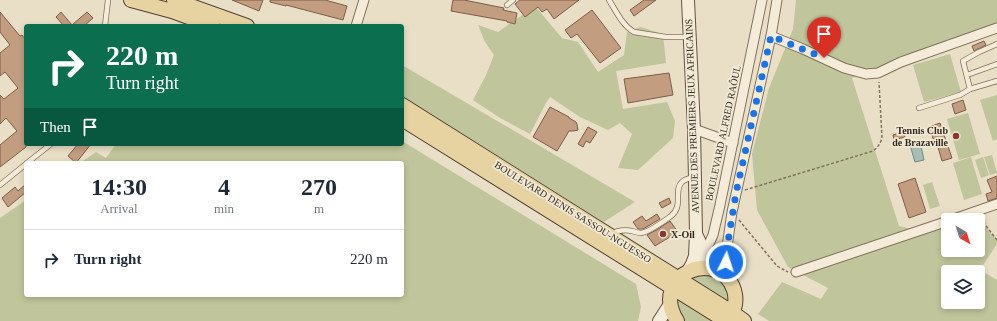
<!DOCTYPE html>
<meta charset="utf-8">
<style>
body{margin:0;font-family:"Times New Roman",serif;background:#f6f6f7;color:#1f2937;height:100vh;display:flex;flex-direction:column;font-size:15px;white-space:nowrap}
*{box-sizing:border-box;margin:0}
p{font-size:13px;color:#747a83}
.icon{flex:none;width:22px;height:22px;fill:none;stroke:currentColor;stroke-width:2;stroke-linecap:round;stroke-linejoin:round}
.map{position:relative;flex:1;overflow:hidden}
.details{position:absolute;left:24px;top:161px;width:380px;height:136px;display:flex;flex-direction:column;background:#fff;border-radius:4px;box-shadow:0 2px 6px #0003}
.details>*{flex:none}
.hud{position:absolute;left:24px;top:24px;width:380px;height:122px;border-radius:4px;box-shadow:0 2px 6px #0003;background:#0b6e4f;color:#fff;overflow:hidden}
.needle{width:26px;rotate:141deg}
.tools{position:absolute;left:941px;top:213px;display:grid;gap:8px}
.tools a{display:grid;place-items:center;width:44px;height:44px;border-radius:4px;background:#fff;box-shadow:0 2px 6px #0003;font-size:20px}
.pin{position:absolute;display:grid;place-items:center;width:34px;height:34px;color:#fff;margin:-41px -17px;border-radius:50% 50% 50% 0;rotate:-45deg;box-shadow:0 0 4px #0007}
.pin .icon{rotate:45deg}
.me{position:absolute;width:44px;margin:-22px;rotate:4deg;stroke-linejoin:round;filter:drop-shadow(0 0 3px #0008)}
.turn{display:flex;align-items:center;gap:14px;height:84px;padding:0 16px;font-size:18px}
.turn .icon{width:52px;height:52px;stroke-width:2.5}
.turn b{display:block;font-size:28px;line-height:34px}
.then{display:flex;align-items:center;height:38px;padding:0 16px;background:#0003;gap:8px;font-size:15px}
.eta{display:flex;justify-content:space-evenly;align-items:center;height:68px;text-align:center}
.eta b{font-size:24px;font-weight:700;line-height:28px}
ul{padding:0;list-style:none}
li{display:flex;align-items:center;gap:12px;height:60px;padding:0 16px;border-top:1px solid #e0e1e3}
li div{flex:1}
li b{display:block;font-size:15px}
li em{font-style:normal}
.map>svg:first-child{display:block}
</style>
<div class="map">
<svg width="997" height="321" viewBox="0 0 997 321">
<rect width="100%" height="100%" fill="#e9dfc6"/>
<g fill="#c0c59b" fill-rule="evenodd">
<path d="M796 0H997V28L852 78 899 226 916 230 972 211 997 240V244L980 270 997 280V321H769L758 314 782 282 821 299 828 288 788 267 757 210 752 154 769 88 793 29ZM948 220H978V250H948ZM948 272H978V302H948Z"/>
<polygon points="535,6 562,38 578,42 598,72 624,55 627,32 640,27 663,34 666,63 616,71 623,109 667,102 675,121 673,138 638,170 618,168 632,134 620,123 608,130 580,117 550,97 546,103 530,134 500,118 473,100 486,75 494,55 485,42 478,25 498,32"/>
<polygon points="950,54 961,92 924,102 913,65"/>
<polygon points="402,65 635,202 604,222 402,97"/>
<polygon points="997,95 997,139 993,141 980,100"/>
<polygon points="968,113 980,154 959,160 947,119"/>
<polygon points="402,141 636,284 641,307 638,321 0,321 0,218 26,200 26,295 402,295 402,163 80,163 96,152 106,158 116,144 402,144"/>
<polygon points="992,155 997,173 990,175 984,157"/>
<polygon points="971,157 982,194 964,200 953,163"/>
<polygon points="983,157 989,175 981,178 975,160"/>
<polygon points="932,182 940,206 930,209 923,185"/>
<polygon points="702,275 716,277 726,285 731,305 689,280 694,277"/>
<polygon points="677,299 715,321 684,321 676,302"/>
</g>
<polygon fill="#a7bdb7" stroke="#6f8a83" points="920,142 924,160 915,162 910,145"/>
<g fill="#c29d80" stroke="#7e5d47">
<polygon points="232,0 263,0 259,11"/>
<polygon points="270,0 325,0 347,6 343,20 286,5 286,6 270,2"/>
<polygon points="453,0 464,0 504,8 503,10 517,13 515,24 507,22 507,21 451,11"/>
<polygon points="520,0 579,0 554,19 547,9 542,12 538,7 525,17 515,4"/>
<polygon points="644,0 656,0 634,16 630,10"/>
<polygon points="592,10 621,48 600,63 577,34 571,38 565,30"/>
<polygon points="0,12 20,36 22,35 26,40 26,147 0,167 0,145 17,131 6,118 0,124 0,95 4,99 18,88 5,72 0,76 0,53 10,45 0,32"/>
<polygon points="61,12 72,25 87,12 93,18 84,26 64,26 56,17"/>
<polygon points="984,41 986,45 974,51 972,46"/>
<polygon points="669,73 673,95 628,103 624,79"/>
<polygon points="963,100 966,110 955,114 952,104"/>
<polygon points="550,107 569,117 569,118 576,122 577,124 578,130 573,131 569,131 557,151 533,137"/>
<polygon points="940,123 952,158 942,161 936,140 934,141 929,127"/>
<polygon points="588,127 597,132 590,143 586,141 583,147 578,144"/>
<polygon points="903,132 905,137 894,140 893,135"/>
<polygon points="78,144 91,144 76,163 68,156"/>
<polygon points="997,176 997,198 988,201 986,194 992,192 987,180"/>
<polygon points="915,178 926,212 909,218 898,184"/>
<polygon points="26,184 26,192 8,207 2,198 15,187 18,191"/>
<polygon points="669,198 671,203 662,208 659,203"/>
<polygon points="657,214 660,219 643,229 638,229 633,222 642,216 646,221"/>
<polygon points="670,221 678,232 655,246 647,235 658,229"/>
</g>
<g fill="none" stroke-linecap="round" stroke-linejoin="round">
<g stroke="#82715e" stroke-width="6">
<g id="lane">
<path d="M609 0C616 11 622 25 634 32L666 37H688"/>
<polyline points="507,5 513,0"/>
<polyline points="105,26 108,0"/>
<polyline points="967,75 997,64"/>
<polyline points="970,89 997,81"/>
<polyline points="919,108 960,95 970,89 963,61 979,52 997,44"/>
<polyline points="27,163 51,144"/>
<polyline points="0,185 26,164"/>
<path d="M610 234C618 230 624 229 632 231 635 232 638 233 641 233 649 232 664 221 671 216 684 206 673 190 682 182 685 179 690 178 694 177"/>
</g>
</g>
<g stroke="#82715e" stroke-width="11">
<g id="street">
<polyline points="356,26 364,0"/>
<polyline points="771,36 803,49 844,68 866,74 878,73 901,62 997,28"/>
<polyline points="694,129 733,143"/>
<polyline points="951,220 997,204"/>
<polyline points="698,268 713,235 720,205 762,0"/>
<polyline points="796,272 948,221"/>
<polyline points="727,278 726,254 732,212 771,36 777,0"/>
</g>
</g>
<g stroke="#645341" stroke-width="14">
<g id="secondary">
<polyline points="697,236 705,253 721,273"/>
<polyline points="688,271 692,264 695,256 696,233 694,129 688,0"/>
<polyline points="659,321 670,304"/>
</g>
</g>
<g stroke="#504031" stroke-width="16">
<g id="primary">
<polyline points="131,0 172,11 213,26"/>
<polyline points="174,0 247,26"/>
<polyline points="402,105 733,313 744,321"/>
<polyline points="402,119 726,321"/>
<path d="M677 321C648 274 719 246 734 290 737 300 735 310 729 319"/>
</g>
</g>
<g stroke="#82715e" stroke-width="1.5" stroke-dasharray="3 2" stroke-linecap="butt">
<path d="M745 190 873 151C878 147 880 144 882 138L879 82"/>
<polyline points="980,218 997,240"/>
<polyline points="739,220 777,266 788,272"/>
</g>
<use href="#lane" stroke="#f4ecd8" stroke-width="4.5"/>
<use href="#street" stroke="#f4ecd8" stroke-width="9"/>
<use href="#secondary" stroke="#f4ecd8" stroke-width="12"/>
<use href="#primary" stroke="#e7d3a2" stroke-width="14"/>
</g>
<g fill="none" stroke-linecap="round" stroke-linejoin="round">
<polyline stroke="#1a73e8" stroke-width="7" stroke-dasharray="0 12.6" points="726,262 726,254 736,193 771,36 824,58"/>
</g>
<g fill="#893635" stroke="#f1e9d4" stroke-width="1.5">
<circle cx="956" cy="136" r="4"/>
<circle cx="663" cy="234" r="4"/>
</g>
<g text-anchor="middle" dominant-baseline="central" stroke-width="3.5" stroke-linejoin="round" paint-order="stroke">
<g font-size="10" fill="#342a20" stroke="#f1e9d4">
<text transform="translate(692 116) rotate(-92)">AVENUE DES PREMIERS JEUX AFRICAINS</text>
<text transform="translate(723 133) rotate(-78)">BOULEVARD ALFRED RAÔUL</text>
<text transform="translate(573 212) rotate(32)">BOULEVARD DENIS SASSOU-NGUESSO</text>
</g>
<g font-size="10" font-weight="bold" fill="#342a20" stroke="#f1e9d4" text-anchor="end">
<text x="948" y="130">Tennis Club<tspan x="948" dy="12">de Brazaville</tspan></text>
<text x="671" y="234" text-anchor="start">X-Oil</text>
</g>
</g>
</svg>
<div class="tools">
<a><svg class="needle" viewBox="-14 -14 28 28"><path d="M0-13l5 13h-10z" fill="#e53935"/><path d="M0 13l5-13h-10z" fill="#747a83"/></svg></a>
<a><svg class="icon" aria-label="layers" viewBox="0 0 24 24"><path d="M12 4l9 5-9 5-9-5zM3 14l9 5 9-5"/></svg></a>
</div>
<div class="pin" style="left:824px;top:58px;background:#d93025"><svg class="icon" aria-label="arrive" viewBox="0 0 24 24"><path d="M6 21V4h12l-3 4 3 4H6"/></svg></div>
<svg class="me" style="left:726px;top:262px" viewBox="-20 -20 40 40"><circle r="17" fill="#1a73e8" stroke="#fff" stroke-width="3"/><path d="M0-11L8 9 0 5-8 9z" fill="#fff"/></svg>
<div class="hud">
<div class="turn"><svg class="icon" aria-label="right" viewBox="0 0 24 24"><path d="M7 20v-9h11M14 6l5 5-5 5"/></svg><div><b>220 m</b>Turn right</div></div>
<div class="then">Then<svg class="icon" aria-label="arrive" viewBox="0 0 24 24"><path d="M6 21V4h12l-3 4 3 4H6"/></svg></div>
</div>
<section class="details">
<div class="eta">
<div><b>14:30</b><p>Arrival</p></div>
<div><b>4</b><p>min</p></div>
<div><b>270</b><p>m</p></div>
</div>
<ul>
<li><svg class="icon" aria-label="right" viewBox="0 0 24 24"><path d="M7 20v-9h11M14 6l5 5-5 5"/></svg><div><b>Turn right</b></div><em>220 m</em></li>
</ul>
</section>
</div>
